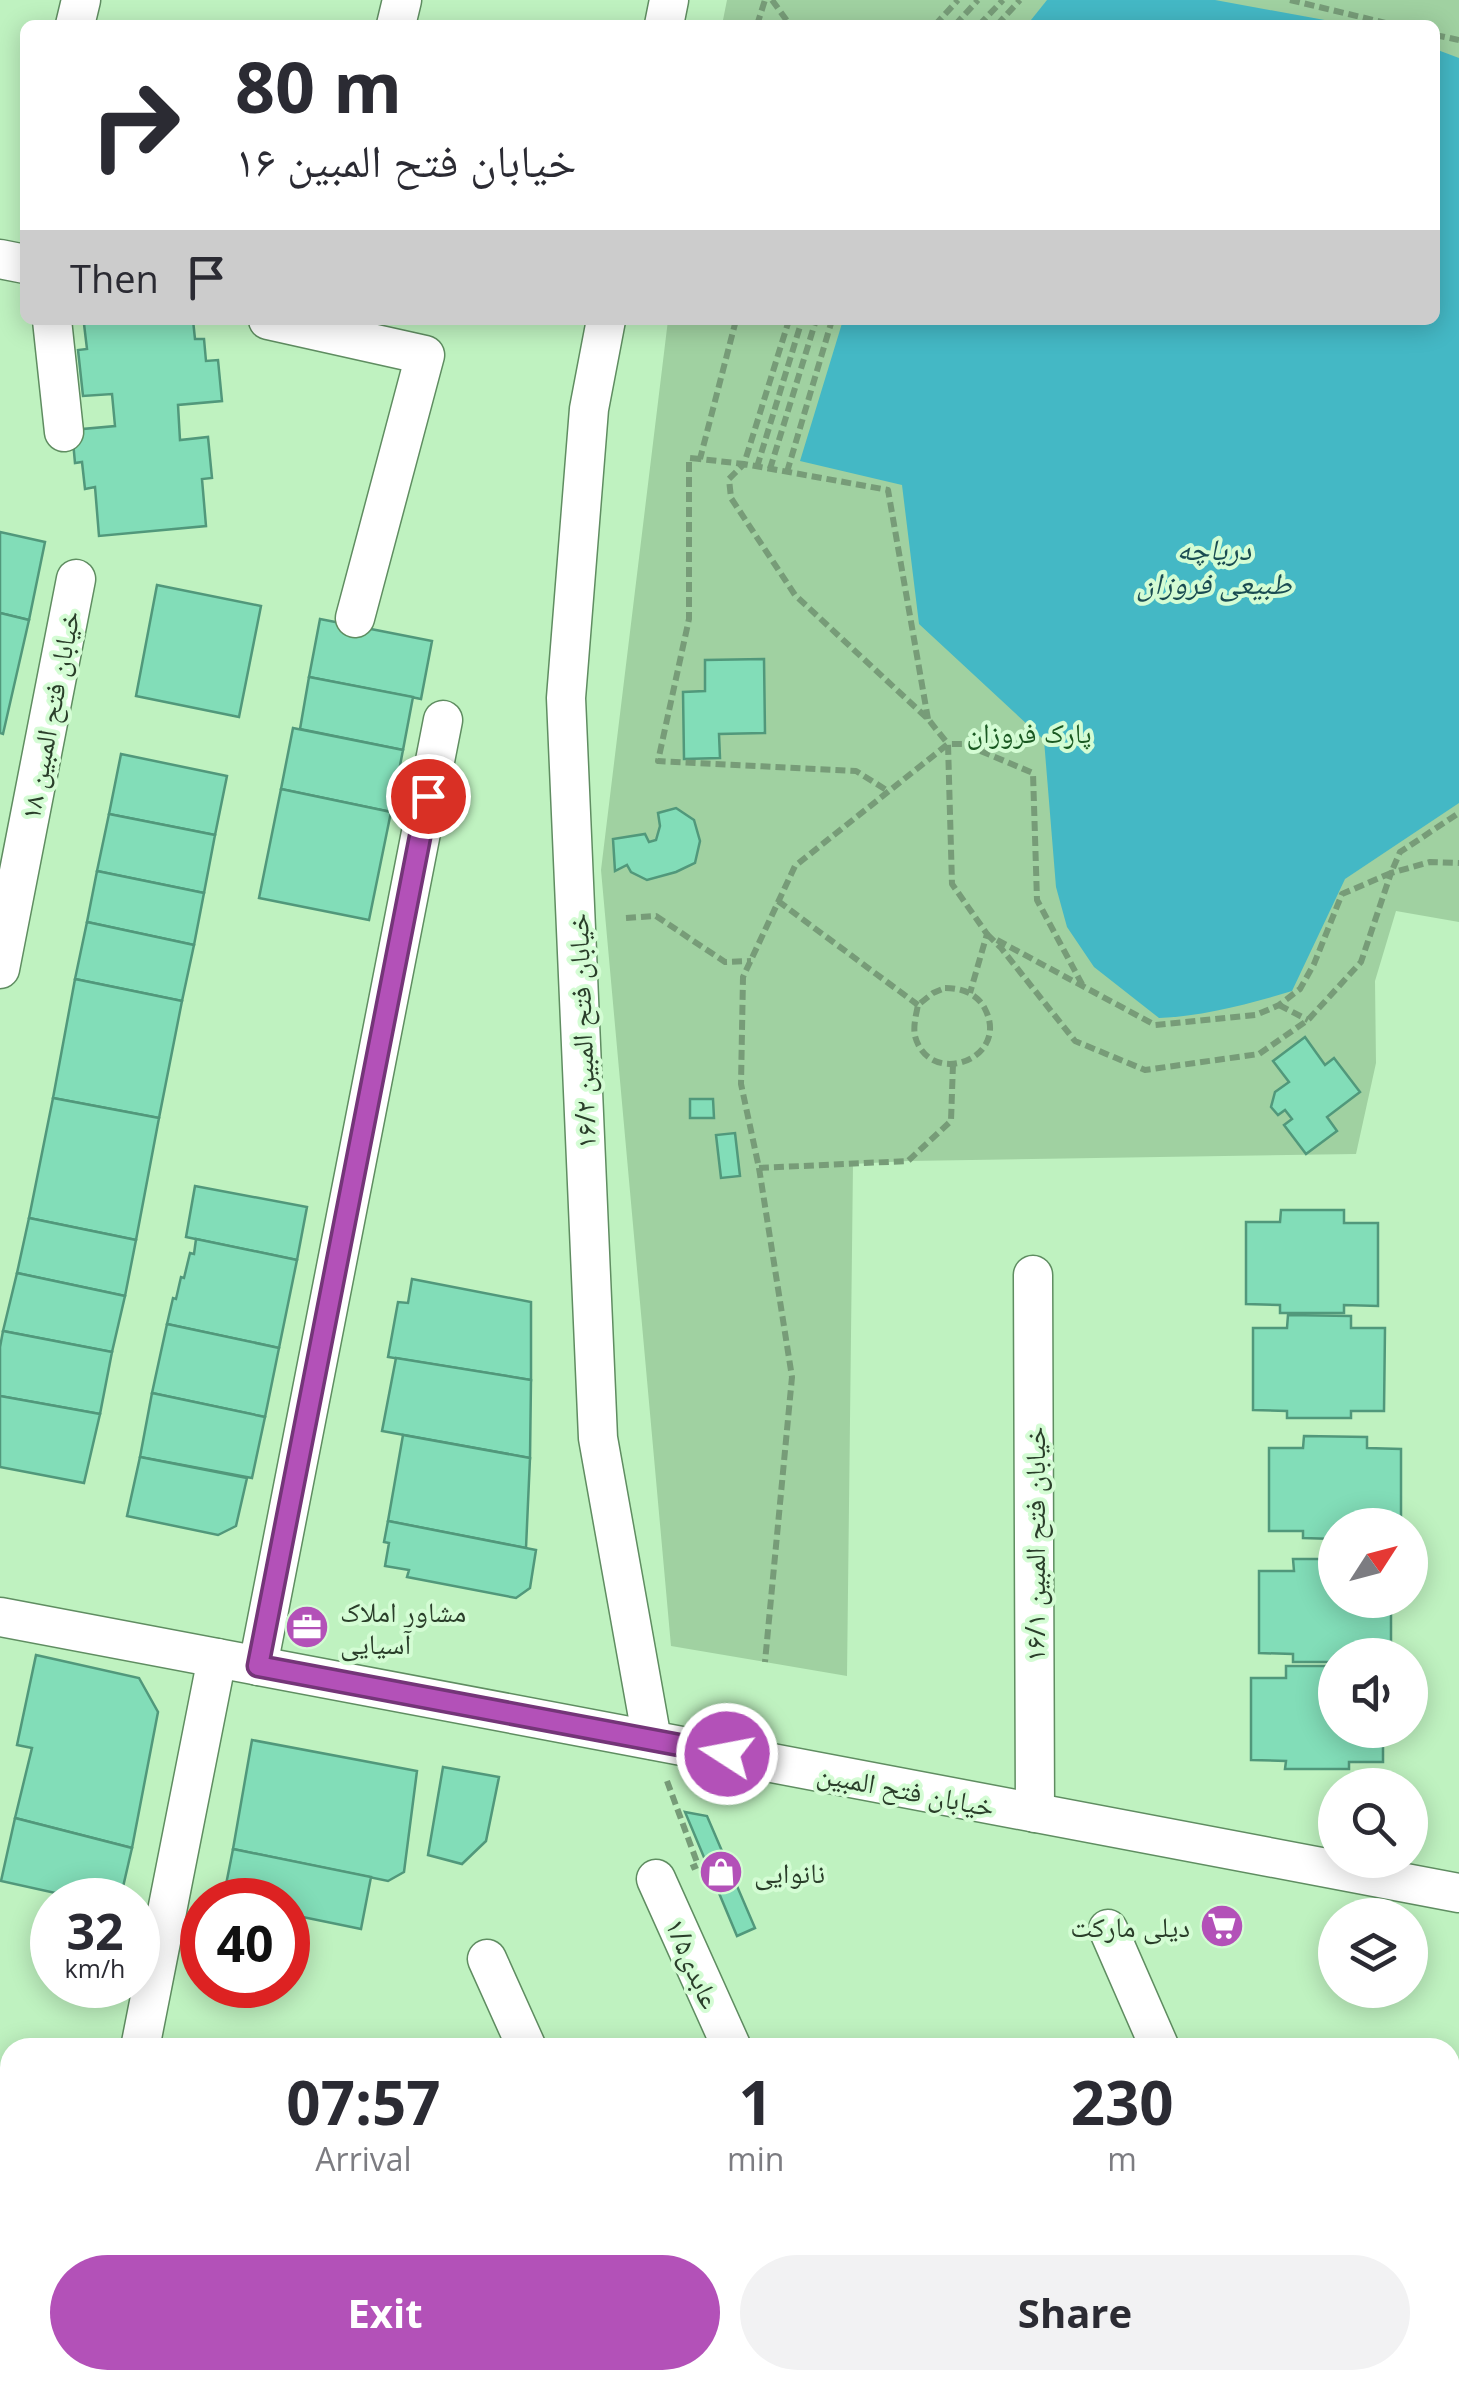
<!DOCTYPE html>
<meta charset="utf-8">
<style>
body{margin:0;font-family:"Open Sans","Noto Naskh Arabic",sans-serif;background:#f2f2f3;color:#2b2b33;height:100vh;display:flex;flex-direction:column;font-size:38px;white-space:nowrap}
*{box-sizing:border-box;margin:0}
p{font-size:32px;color:#7c7c81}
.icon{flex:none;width:55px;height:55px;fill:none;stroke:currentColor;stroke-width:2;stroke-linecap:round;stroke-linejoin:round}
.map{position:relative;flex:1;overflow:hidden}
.drawer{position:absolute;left:0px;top:2038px;width:1460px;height:352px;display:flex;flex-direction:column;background:#fff;border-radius:30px 30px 0 0;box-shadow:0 5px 25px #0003}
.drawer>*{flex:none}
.guide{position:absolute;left:20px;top:20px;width:1420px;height:305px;border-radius:15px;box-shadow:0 5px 25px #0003;background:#fff;color:#2b2b33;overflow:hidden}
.needle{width:65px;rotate:54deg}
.tools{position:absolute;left:1318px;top:1508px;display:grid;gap:20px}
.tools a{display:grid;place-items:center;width:110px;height:110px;border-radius:50%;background:#fff;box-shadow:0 5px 25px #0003;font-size:50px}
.speed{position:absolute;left:30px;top:1878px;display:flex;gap:20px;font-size:50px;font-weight:700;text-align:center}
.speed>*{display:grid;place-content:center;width:130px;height:130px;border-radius:50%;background:#fff;box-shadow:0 5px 25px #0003;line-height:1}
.speed small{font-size:25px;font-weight:400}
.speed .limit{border:15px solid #d22;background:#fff;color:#111}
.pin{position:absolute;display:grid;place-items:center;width:85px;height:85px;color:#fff;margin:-42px;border:5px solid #fff;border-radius:50%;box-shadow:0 2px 10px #0007}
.me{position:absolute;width:110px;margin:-55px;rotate:281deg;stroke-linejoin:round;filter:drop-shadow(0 0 8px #0008)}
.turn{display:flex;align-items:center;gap:35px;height:210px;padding:0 50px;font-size:45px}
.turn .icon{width:130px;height:130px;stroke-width:2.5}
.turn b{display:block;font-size:70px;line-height:85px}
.then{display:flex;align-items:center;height:95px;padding:0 50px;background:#0003;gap:20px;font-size:38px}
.eta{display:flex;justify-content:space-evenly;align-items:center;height:170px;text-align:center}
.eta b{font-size:60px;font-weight:700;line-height:70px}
.cta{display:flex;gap:20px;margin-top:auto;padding:20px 50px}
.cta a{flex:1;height:115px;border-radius:60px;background:#b351b8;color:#fff;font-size:40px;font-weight:700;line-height:115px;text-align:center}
.cta a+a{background:#f2f2f3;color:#2b2b33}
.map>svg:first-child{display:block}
</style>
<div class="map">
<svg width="1459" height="2388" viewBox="0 0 1459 2388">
<rect width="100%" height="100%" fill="#bff2c0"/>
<polygon fill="#a0d1a1" points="727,0 1459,0 1459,922 1396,911 1375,981 1376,1063 1356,1154 908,1161 853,1164 847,1676 671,1646 601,870 668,320 1435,320 1435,25 722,25"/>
<g fill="#44b8c5">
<polygon points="1047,0 1215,0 1352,25 1027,25"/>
<path d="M1435 49 1459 58V803L1345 879 1292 991C1249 1004 1204 1016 1159 1018L1094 967 1067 927 1056 887 1044 740 919 624 902 485 800 461 843 320H1435Z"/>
</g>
<g fill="#82ddb8" stroke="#51987b" stroke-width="2.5">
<polygon points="129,320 193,320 195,339 204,339 206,361 218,360 222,401 178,405 180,440 208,437 212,478 202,479 206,526 99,536 95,487 85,489 82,462 75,463 72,430 115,426 112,394 83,396 78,350 87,349 84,324"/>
<polygon points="0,532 45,542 29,620 0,613"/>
<polygon points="157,585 261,606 239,717 136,696"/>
<polygon points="0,613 29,620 3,734 0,733"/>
<polygon points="320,619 432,641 421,699 309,677"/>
<polygon points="764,659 765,733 719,734 720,758 684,759 683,692 705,691 705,660"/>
<polygon points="309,677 413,697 403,750 300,729"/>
<polygon points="293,728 403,750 391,812 281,789"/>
<polygon points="121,754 227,776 215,835 109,814"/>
<polygon points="281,789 391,812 369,920 259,898"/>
<polygon points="676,808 694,820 700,841 695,863 676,872 647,880 631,872 627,865 615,871 613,839 645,834 649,842 656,840 660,826 658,813"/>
<polygon points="109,814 215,835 204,893 97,871"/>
<polygon points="97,871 204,893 194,945 87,922"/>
<polygon points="87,922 194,945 182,1001 75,979"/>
<polygon points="75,979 182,1001 159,1118 53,1098"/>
<polygon points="1305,1037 1325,1065 1334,1058 1360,1092 1327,1117 1337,1131 1306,1154 1284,1125 1292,1119 1285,1110 1278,1115 1271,1107 1275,1092 1289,1082 1273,1061"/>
<polygon points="53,1098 159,1118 136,1240 29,1218"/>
<polygon points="690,1099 713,1099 714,1118 690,1118"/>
<polygon points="735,1133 740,1176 721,1178 716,1135"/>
<polygon points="195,1186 307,1207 297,1260 186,1237"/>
<polygon points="1281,1210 1344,1210 1344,1223 1378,1223 1378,1306 1344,1305 1344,1313 1280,1313 1280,1305 1246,1304 1246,1222 1280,1222"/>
<polygon points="29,1218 136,1240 125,1296 17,1273"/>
<polygon points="196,1239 297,1260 279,1348 167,1324 173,1298 176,1299 181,1277 184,1278 190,1253 194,1254"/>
<polygon points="17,1273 125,1296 112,1352 3,1331"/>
<polygon points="412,1279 531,1302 531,1380 388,1357 398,1302 408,1303"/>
<polygon points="1288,1315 1351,1316 1351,1328 1385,1328 1384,1411 1351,1411 1351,1418 1287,1418 1287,1411 1253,1410 1253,1328 1287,1328"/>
<polygon points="167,1324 279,1348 265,1417 152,1393"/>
<polygon points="3,1331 112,1352 100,1414 0,1396 0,1347"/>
<polygon points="396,1358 531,1380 530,1458 382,1431"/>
<polygon points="152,1393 265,1417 252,1478 140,1457"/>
<polygon points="0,1396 100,1414 84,1483 0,1467"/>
<polygon points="403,1435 530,1458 526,1548 388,1521"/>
<polygon points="1304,1436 1367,1437 1367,1448 1401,1449 1401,1525 1335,1525 1335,1539 1303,1538 1303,1531 1269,1531 1269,1448 1303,1448"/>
<polygon points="140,1457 247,1478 236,1526 218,1535 127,1516"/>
<polygon points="388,1521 536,1550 530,1588 516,1598 407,1577 409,1570 385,1566 389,1543 384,1542"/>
<polygon points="1293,1559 1335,1559 1335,1600 1391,1600 1391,1655 1335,1655 1335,1662 1293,1662 1293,1654 1259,1653 1259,1571 1294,1571"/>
<polygon points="36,1655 139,1678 158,1712 132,1848 15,1818 32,1748 17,1745"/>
<polygon points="1286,1666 1335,1666 1335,1730 1383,1730 1383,1762 1349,1762 1349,1769 1285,1769 1286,1761 1251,1760 1251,1678 1286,1678"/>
<polygon points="252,1740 417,1771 404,1872 388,1881 233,1849"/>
<polygon points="443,1767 499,1777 486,1841 462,1864 428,1855"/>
<polygon points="685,1812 707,1816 755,1928 737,1936"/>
<polygon points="15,1818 132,1848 120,1900 87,1900 1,1881"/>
<polygon points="233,1849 371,1877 361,1929 288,1914 288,1900 223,1900"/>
</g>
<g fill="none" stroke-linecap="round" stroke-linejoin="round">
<g stroke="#5f8d61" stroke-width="41">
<g id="minor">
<polyline points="75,25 81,0"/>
<polyline points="396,25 402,0"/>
<polyline points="664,25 669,0"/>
<polyline points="0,259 25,264"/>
<polyline points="52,320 64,432"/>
<polyline points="268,320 425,355 355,618"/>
<polyline points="606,320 589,409 566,698 598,1438 652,1740"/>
<polyline points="0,969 76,579"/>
<polyline points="1033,1275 1035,1813"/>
<polyline points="0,1617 1459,1893"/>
<polyline points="258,1666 443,720"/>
<polyline points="656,1879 732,2048"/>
<polyline points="1108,1929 1160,2048"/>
<polyline points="487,1959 527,2048"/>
<polyline points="140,2048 217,1658"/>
<polyline points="1450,2172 1459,2168"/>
<polyline points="559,2380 562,2388"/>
<polyline points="1308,2380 1312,2388"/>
<polyline points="170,2388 172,2380"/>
<polyline points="297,2388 299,2380"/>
<polyline points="874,2388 883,2384"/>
</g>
</g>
<g stroke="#779c78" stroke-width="6" stroke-dasharray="10 5" stroke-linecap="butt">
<polyline points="772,0 790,25"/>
<polyline points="1290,0 1394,25"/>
<polyline points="757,25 765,0"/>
<polyline points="935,25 958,0"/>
<polyline points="955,25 978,0"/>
<polyline points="979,25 1003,0"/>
<polyline points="997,25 1020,0"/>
<polyline points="1435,35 1459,40"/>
<polyline points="736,320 700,459 744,464 789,320"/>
<polyline points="700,459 689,458 689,619 658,761 856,771 888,791"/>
<polyline points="757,467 802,320"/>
<polyline points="770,469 816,320"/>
<polyline points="787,472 832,320"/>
<polyline points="928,719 888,490 744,464 729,479 731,498 795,595 928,719 948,744 952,884 987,934 970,993"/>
<polyline points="778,901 918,1005"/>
<polyline points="626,918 656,916 725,962 751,961"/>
<polyline points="987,934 1001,948 1075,1041 1145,1070 1259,1054 1308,1020 1361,962 1391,873 1430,862 1459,863"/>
<polyline points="997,940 1155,1025 1256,1015 1279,1005 1300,989 1314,964 1342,894 1391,873 1400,852 1459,813"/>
<path d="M945 988C961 988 977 993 985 1009 1011 1059 929 1089 915 1036 913 1026 916 1015 918 1005L933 993Z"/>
<polyline points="1279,1005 1308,1020"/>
<polyline points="953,1064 951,1121 908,1161 759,1168 741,1084 743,977 795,866 948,744 964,744 1033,773 1037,900 1083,986"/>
<polyline points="759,1168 792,1377 765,1662"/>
<polyline points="667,1781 698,1865 691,1868"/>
</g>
<use href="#minor" stroke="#fff" stroke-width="38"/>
</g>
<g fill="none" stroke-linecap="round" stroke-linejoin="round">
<g stroke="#743578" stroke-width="25">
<polyline id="route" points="428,796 258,1666 727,1754"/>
</g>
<use href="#route" stroke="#b351b8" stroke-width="18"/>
</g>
<defs>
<g id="office-disc" transform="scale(2.25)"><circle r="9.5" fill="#b351b8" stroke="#d4fcd4"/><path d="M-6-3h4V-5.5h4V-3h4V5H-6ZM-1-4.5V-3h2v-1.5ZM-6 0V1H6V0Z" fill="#fff"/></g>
<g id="shop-disc" transform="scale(2.25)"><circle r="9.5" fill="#b351b8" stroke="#d4fcd4"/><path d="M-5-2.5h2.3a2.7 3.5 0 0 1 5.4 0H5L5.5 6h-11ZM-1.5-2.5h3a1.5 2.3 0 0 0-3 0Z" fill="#fff"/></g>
<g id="supermarket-disc" transform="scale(2.25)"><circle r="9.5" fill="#b351b8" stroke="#d4fcd4"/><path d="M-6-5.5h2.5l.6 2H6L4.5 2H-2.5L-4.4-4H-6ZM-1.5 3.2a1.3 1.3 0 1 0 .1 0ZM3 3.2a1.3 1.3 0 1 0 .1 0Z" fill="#fff"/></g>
</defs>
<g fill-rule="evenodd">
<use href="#office-disc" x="307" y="1627"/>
<use href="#shop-disc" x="721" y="1872"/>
<use href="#supermarket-disc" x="1222" y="1926"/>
</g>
<g text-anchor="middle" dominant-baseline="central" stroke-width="8" stroke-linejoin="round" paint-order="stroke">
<g font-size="28" fill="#2a3e2a" stroke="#d4fcd4">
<text transform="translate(49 715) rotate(-79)">خیابان فتح المبین ۱۸</text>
<text transform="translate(581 1031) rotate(-92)">خیابان فتح المبین ۱۶/۲</text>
<text transform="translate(1034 1544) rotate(-90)">خیابان فتح المبین ۱۶/۱</text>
<text transform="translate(906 1789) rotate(11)">خیابان فتح المبین</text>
<text transform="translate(694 1963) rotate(66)">عابدی۱/۵</text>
</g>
<g font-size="28" fill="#1a5922" stroke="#d4fcd4">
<text x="1029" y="732">پارک فروزان</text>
</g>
<g font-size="28" fill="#2a3e2a" stroke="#d4fcd4" text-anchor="start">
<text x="340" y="1611">مشاور املاک<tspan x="340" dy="32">آسیایی</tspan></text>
<text x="754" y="1872">نانوایی</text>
<text x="1190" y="1926" text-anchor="end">دیلی مارکت</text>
</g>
<g font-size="30" font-style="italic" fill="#1a4c52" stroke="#d4fcd4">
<text x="1214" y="548">دریاچه<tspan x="1214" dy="34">طبیعی فروزان</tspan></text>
</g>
</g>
</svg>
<div class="tools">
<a><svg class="needle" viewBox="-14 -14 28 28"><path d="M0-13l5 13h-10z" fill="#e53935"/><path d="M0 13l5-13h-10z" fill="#7c7c81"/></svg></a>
<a><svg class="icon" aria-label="sound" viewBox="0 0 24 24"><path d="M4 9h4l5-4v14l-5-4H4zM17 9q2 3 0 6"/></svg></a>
<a><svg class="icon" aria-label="search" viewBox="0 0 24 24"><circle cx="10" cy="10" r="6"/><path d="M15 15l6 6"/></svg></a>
<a><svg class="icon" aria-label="layers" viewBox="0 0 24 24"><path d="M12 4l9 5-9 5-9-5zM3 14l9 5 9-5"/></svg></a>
</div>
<div class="speed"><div>32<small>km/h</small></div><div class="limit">40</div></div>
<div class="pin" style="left:428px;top:796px;background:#d93025"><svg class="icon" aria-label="arrive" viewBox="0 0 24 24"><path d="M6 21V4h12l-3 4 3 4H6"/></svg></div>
<svg class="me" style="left:727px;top:1754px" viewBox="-20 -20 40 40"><circle r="17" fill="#b351b8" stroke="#fff" stroke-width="3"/><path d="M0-11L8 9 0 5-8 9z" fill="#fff"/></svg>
<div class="guide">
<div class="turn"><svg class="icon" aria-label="right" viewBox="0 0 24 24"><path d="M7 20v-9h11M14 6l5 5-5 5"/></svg><div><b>80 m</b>خیابان فتح المبین ۱۶</div></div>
<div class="then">Then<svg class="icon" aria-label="arrive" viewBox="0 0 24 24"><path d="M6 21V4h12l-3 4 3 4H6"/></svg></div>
</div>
<section class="drawer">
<div class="eta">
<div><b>07:57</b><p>Arrival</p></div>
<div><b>1</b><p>min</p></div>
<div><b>230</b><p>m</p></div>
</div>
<div class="cta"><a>Exit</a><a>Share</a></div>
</section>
</div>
